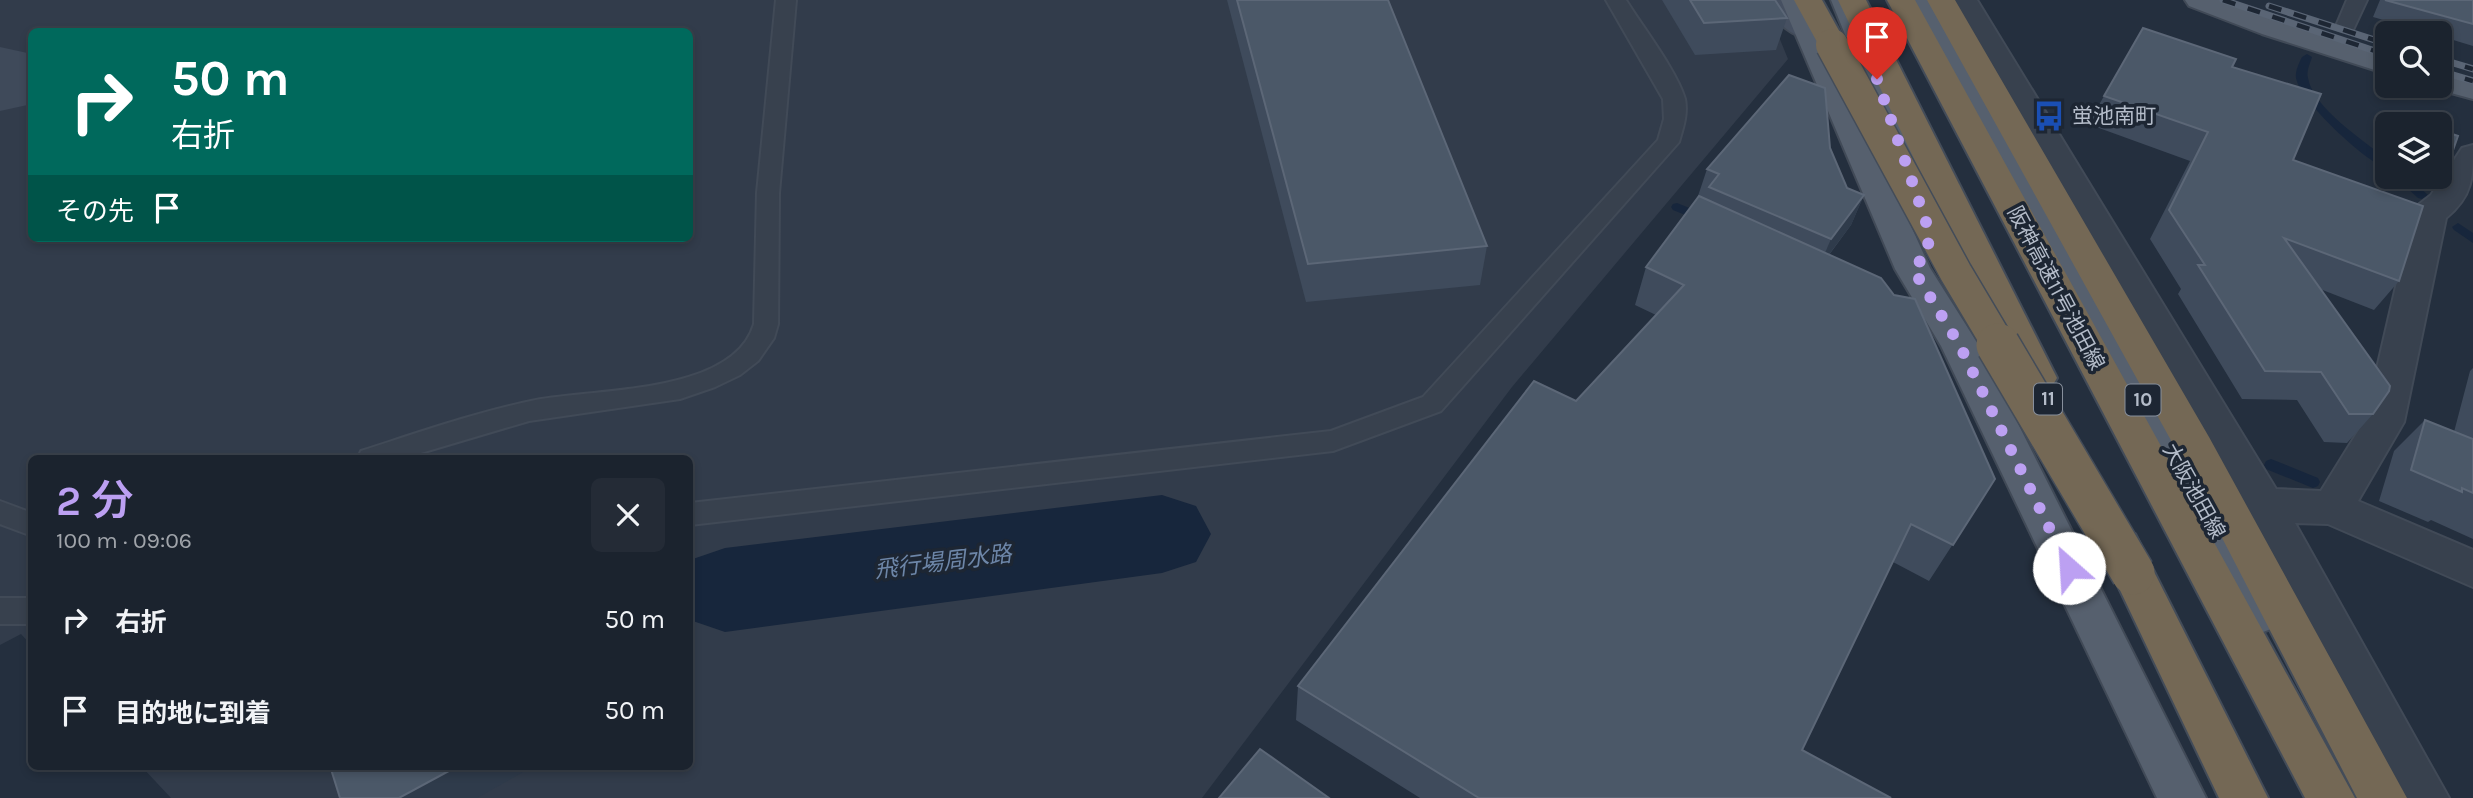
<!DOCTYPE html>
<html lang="ja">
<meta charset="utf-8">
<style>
body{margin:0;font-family:Karla,"Noto Sans JP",sans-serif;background:#242b36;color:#f1f3f6;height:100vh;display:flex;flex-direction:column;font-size:26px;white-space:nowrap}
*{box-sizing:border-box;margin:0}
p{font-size:23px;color:#a0a4aa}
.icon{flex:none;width:38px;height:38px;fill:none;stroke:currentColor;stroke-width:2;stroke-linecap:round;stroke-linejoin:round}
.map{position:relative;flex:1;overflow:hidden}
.side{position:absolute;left:28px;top:455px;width:665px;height:315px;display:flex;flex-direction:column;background:#1b232e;border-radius:10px;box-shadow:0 4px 10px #0003,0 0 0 2px #39404a}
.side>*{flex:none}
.banner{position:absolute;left:28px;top:28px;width:665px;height:214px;border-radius:10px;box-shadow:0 4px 10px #0003,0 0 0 2px #39404a;background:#00695c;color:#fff;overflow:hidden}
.buttons{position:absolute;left:2375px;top:21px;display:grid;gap:14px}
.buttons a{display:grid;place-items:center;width:77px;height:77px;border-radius:10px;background:#1b232e;box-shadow:0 4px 10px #0003,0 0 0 2px #39404a;font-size:35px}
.pin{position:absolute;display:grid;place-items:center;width:60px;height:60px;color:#fff;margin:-72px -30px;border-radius:50% 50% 50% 0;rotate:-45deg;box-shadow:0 0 7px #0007}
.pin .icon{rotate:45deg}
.me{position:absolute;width:77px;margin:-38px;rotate:334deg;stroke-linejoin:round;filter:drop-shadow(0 0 5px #0008)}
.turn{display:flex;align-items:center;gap:24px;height:147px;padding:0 28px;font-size:32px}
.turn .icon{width:91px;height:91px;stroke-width:2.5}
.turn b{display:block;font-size:49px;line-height:60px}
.then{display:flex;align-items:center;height:66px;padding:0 28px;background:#0003;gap:14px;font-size:26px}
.round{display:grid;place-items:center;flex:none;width:74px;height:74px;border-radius:10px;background:#242b36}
.summary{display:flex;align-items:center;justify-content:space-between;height:119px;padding:0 28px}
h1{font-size:42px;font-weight:600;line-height:52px;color:#bca0f2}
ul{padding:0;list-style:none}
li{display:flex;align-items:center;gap:21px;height:91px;padding:0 28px}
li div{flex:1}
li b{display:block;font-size:26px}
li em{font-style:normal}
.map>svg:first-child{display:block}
</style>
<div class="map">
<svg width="2473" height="798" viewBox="0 0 2473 798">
<rect width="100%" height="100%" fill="#242f3e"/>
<path fill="#323c4b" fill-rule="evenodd" d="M0 0H1764L1788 59 1512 387 1202 798H171L142 767 690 766V458H32L31 645 21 634 0 645ZM32 32H690V238H32Z"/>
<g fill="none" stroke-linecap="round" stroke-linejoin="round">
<g fill="#17263c" fill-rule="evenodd">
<path d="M2307 54 2312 57C2310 64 2306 71 2308 78 2313 108 2364 141 2387 159V169C2365 161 2300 101 2296 78 2295 71 2299 63 2302 57Z"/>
<polygon points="2395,177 2408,177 2428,195 2422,199 2418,198"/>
<polygon points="1677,203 1709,216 1711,219 1705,223 1673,210 1671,207 1673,204"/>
<polygon points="2458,223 2473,233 2473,243 2454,230 2452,227"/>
<polygon points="2271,459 2318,478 2320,482 2318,486 2313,488 2266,469 2264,465 2266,461"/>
</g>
<polygon fill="#17263c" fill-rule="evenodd" points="1162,495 1196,506 1211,534 1196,562 1162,573 725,632 690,620 690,560 725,548"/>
<polygon fill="#3f4a5a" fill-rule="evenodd" points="0,47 32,54 32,104 0,111"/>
<g stroke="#414a57" stroke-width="4">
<g id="lane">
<path d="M776 0H796L779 193 778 324 774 338 758 361 740 375 715 387 680 399 529 421 404 458H358L361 451C417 433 474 413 531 401 590 388 733 396 754 324L757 193Z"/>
<path d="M1606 0H1626C1642 26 1677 71 1685 99 1688 114 1683 128 1679 142L1441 411 1333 451 690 525V503L1331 431 1423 397 1658 140 1664 119 1663 99Z"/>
<polygon points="2347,0 2367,0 2353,30 2339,30 2336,26"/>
<polygon points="0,501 32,513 32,536 0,524"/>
<rect x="0" y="598" width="32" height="26"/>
</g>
</g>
<g stroke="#414a57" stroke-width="4">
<path id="street" d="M1949 0H1977L2276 489 2321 491 2365 420 2413 213 2418 205 2431 195 2462 148 2473 145C2473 177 2473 196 2446 218L2404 422 2358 501 2473 550V587L2328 524 2295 523 2449 798H2399L2249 517Z"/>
</g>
<g stroke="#414a57" stroke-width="4">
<path id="secondary" d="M1760 0H1791L1824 32 1819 38C1796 44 1772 18 1760 0Z"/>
</g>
<g stroke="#414a57" stroke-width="4">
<g id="primary">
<polygon points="1781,0 1809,0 1930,268 1978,344 2206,798 2157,798 1941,346 1895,269"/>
<polygon points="1831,0 1859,0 1885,59 1927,174 1923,181 1911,184 1899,181 1895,174 1855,59"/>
<polygon points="1908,0 1936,0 2279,600 2285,613 2279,626 2263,632 2247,626"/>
<polygon points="2185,0 2225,0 2282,22 2387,55 2387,74 2262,34 2189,6"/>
<polygon points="2440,72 2473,81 2473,99 2429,87 2440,86"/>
</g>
</g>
<g stroke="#434c59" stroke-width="4">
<g id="highway">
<polygon points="1794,0 1822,0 1847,45 1842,51 1832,54 1822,51"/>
<polygon points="1838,0 1866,0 2057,378 2051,388 2038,392 2025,388 2019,378"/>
<polygon points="1887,0 1915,0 2355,798 2305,798"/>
<polygon points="1927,0 1955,0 2209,437 2407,798 2357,798 2178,453"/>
<polygon points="2120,529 2135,534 2268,798 2219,798 2099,546 2105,534"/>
</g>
</g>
<use href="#lane" fill="#38414e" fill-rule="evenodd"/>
<use href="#street" fill="#38414e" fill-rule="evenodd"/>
<use href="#secondary" fill="#465061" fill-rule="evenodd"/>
<use href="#primary" fill="#56606e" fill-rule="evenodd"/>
<use href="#highway" fill="#746855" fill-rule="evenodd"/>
<g stroke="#5a6575" stroke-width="7">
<g id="rail">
<polyline points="2223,0 2387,55"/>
<polyline points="2269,6 2387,44"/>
<polyline points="2440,59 2473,69"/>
<polyline points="2440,71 2473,81"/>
</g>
</g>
<use href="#rail" stroke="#1d2633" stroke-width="4.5" stroke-dasharray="13" stroke-linecap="butt"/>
<g stroke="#434c59" stroke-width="35" stroke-linecap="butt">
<polyline id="highway-bridge-far1" points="1832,45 1956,273 2000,347"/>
</g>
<g stroke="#434c59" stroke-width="46" stroke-linecap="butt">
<polyline id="highway-bridge" points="1998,345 2133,573"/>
</g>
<use href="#highway-bridge-far1" stroke="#746855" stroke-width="32"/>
<use href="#highway-bridge" stroke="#746855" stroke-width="43"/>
</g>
<g fill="#3f4b5c">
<polygon points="1227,0 1388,0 1487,246 1480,285 1306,302"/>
<polygon points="1662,0 1775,0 1787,18 1776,50 1695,55"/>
<polygon points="2380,0 2473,0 2473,46 2440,36 2440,33 2429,33 2373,17"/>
<polygon points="2143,28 2232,67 2293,160 2399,281 2374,310 2320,289 2373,414 2347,443 2324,442 2297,400 2242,399 2178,294 2181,289 2150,239 2190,161 2088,124"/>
<polygon points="2440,130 2445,173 2434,186 2408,177 2440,177"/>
<polygon points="1830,148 1847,188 1864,195 1851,225 1829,255 1995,479 1929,581 1893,562 1802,750 1891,798 1420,798 1296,720 1298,686 1576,401 1656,315 1635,305 1646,267 1697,199 1707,169"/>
<polygon points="2473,368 2473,539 2431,520 2428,522 2379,501 2394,451 2425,420 2454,432 2470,371"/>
</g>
<g fill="#2f3b4b">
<polygon points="1864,195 1851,225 1818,269 1831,239"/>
<polygon points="458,766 534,766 477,798 399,798"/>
</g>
<g fill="#4b5868" stroke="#5c6777" stroke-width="2">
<polygon points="1237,0 1388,0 1487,246 1308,264"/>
<polygon points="1690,0 1775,0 1787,18 1704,23"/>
<polygon points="2385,0 2473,0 2473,24"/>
<polygon points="2143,28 2236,59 2232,67 2321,94 2293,160 2423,206 2399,281 2284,238 2390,386 2389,391 2373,414 2349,414 2321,372 2265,371 2198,265 2205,265 2169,210 2208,132 2104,96"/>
<polygon points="1789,75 1825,88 1830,148 1847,188 1864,195 1831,239 1709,187 1719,174 1707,169"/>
<polygon points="2440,130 2458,136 2445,173 2440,171"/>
<polygon points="1699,196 1881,278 1894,295 1915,299 1995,479 1953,545 1911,524 1802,750 1891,798 1479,798 1298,686 1534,381 1576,401 1684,285 1646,267"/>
<polygon points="2425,420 2473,439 2473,493 2462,488 2462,492 2411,470"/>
<polygon points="1260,749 1329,798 1219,798"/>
<polygon points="330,766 458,766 399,798 340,798"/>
</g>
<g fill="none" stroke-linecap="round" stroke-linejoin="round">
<polyline stroke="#bca0f2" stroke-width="12" stroke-dasharray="0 21.6" points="1877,79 1926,222 1929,251 1913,269 1959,344 2069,568"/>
</g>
<defs>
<g id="bus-bare" transform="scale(2.415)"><path d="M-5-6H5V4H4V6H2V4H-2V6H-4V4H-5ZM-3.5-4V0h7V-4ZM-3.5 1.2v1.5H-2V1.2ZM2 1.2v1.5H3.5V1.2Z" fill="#1a4fb4" stroke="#1d2633" stroke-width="2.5" paint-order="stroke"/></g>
</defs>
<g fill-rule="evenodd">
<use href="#bus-bare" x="2049" y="116"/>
</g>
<g text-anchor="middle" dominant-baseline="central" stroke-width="7" stroke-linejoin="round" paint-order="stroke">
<g fill="#1d2633" stroke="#878f9c" stroke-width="2">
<rect x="2034" y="383.5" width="28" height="31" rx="5"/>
<rect x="2125.5" y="384.5" width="35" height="31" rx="5"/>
</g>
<g font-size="19" font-weight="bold" fill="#b4bcc9">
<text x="2048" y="399">11</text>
<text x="2143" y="400">10</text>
</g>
<g font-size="21" fill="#b4bcc9" stroke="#1d2633" text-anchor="start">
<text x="2072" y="116">蛍池南町</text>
</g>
<g font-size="21" fill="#b4bcc9" stroke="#1d2633">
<text transform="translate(2056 288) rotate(62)">阪神高速11号池田線</text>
<text transform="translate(2194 491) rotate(61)">大阪池田線</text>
</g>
<g font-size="23" font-style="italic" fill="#6d86a8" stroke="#1d2633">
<text transform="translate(943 562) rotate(-7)">飛行場周水路</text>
</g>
</g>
</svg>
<div class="buttons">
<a><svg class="icon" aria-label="search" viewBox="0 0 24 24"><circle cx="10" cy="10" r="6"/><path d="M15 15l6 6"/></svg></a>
<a><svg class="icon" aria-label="layers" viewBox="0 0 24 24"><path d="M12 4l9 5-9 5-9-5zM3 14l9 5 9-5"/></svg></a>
</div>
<div class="pin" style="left:1877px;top:79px;background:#d93025"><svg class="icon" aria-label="arrive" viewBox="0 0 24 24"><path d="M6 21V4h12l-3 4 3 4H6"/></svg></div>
<svg class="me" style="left:2069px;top:568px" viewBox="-20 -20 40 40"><circle r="19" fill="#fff"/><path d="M0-13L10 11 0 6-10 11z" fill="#bca0f2"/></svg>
<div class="banner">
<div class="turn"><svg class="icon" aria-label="right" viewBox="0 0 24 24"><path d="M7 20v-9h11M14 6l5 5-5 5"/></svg><div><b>50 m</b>右折</div></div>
<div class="then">その先<svg class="icon" aria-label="arrive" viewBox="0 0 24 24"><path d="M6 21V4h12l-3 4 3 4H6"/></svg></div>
</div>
<section class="side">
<div class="summary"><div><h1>2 分</h1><p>100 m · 09:06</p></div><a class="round"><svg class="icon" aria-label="close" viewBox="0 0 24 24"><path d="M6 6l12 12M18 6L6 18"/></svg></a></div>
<ul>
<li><svg class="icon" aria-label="right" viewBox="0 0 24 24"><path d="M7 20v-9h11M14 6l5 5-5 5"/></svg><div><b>右折</b></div><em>50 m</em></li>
<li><svg class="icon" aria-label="arrive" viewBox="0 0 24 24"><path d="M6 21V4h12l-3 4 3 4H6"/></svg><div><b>目的地に到着</b></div><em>50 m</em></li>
</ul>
</section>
</div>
